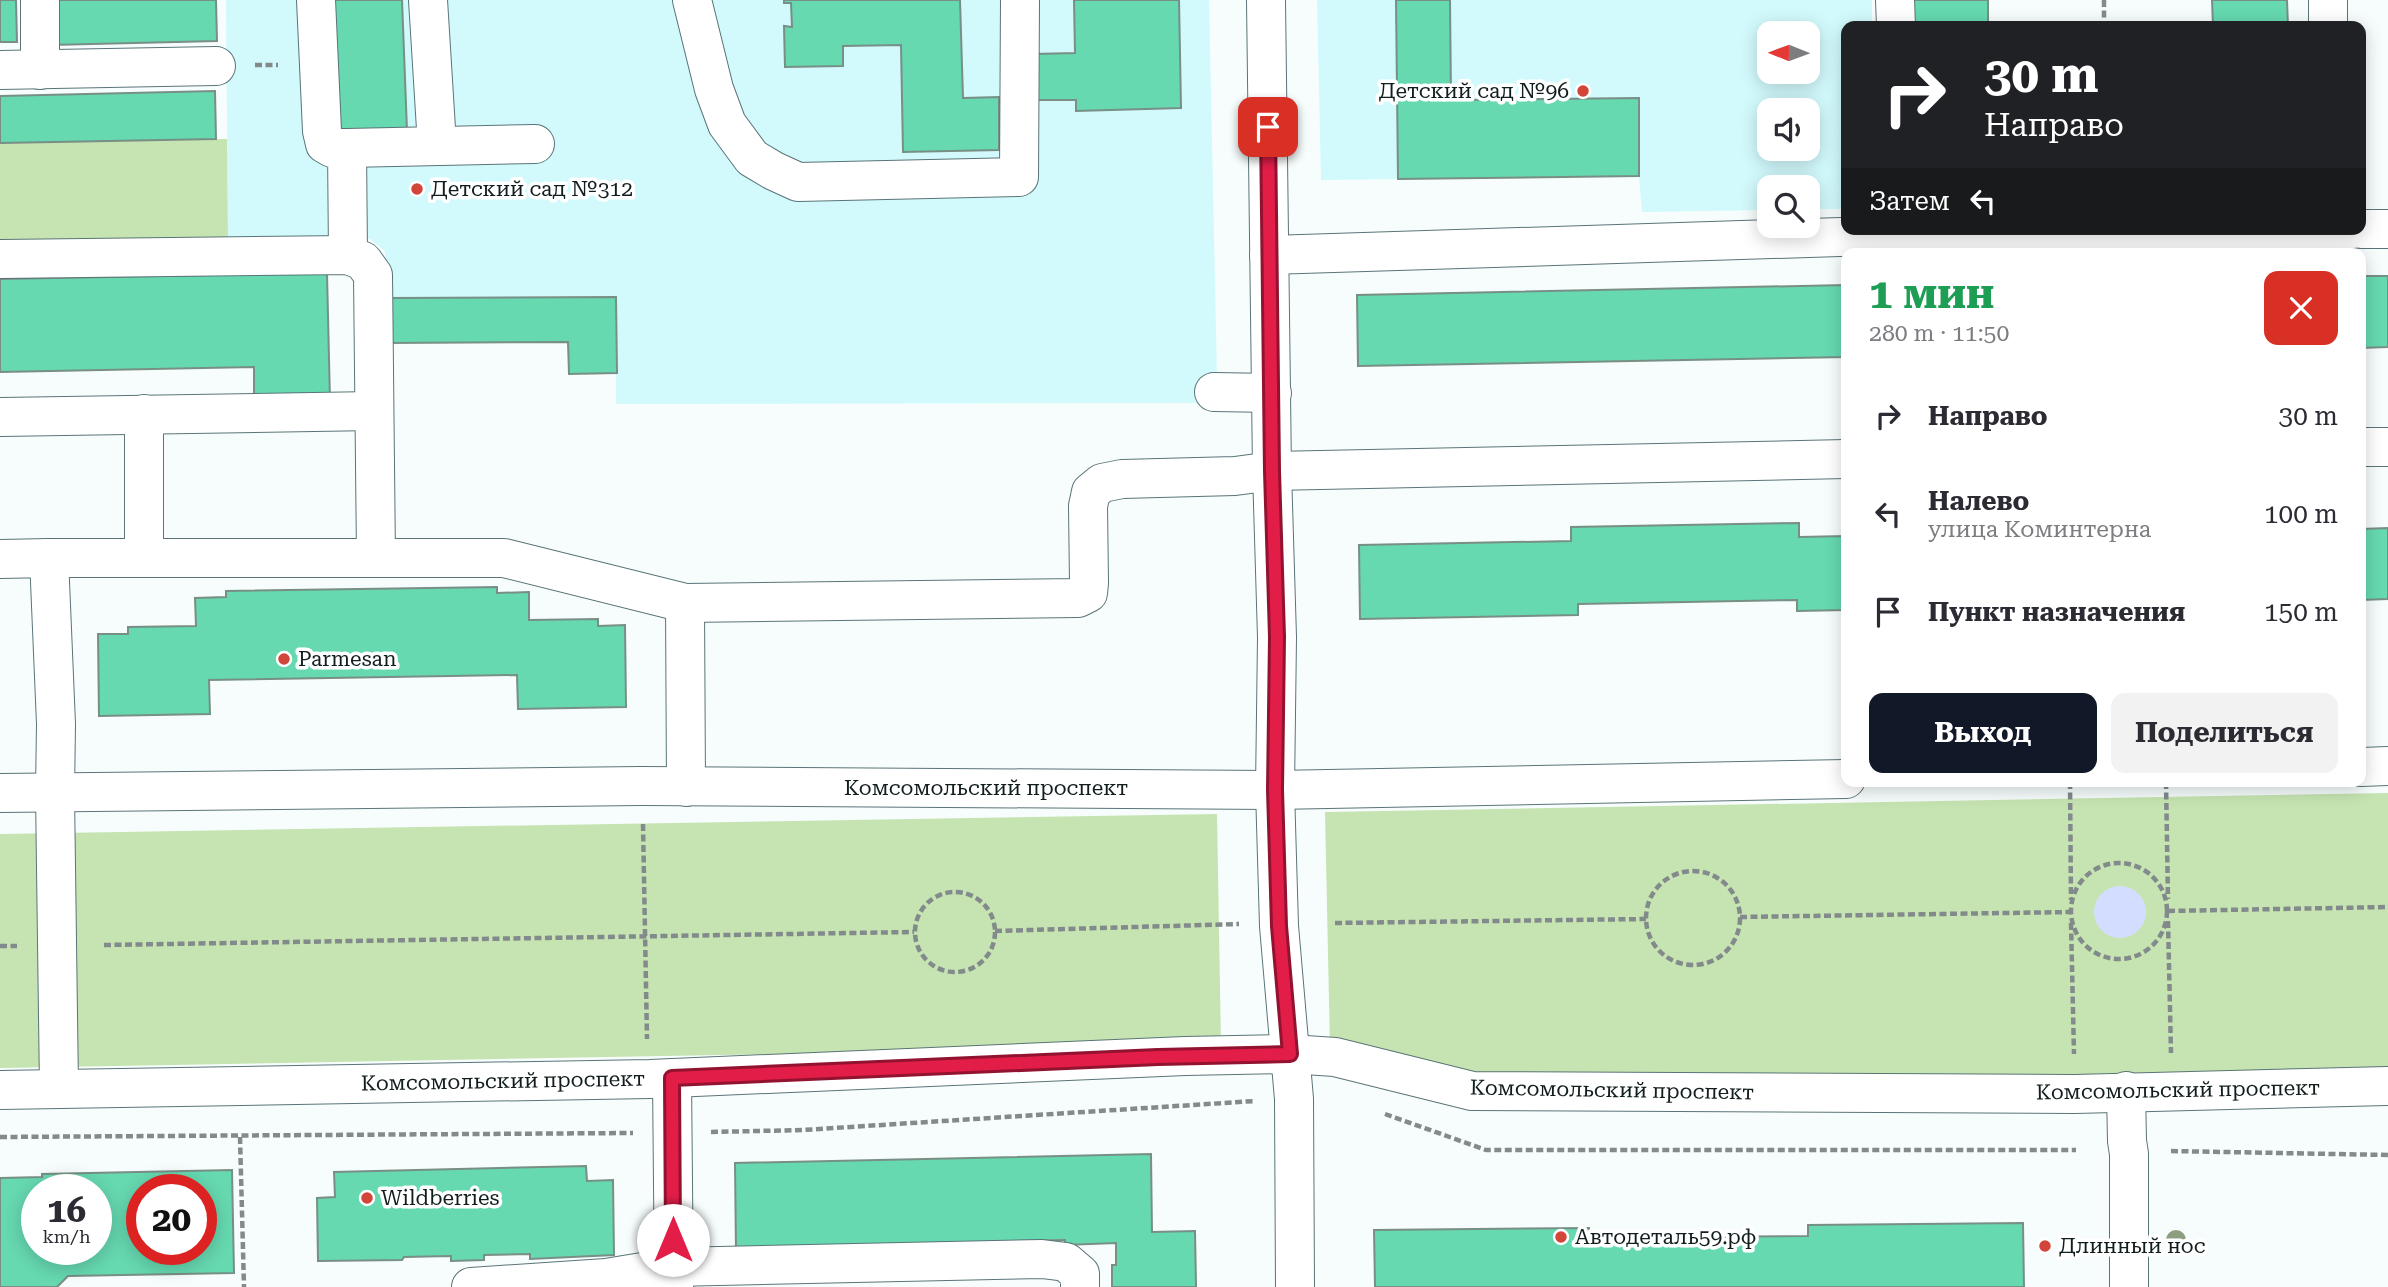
<!DOCTYPE html>
<html lang="ru">
<meta charset="utf-8">
<style>
body{margin:0;font-family:"Roboto Serif",serif;background:#f2f2f3;color:#2b2b33;height:100vh;display:flex;flex-direction:column;font-size:26px;white-space:nowrap}
*{box-sizing:border-box;margin:0}
p{font-size:23px;color:#7c7c81}
.icon{flex:none;width:38px;height:38px;fill:none;stroke:currentColor;stroke-width:2;stroke-linecap:round;stroke-linejoin:round}
.map{position:relative;flex:1;overflow:hidden}
.panel{position:absolute;left:1841px;top:248px;width:525px;height:539px;display:flex;flex-direction:column;background:#fff;border-radius:14px;box-shadow:0 4px 18px #0003}
.panel>*{flex:none}
.top-card{position:absolute;left:1841px;top:21px;width:525px;height:214px;border-radius:14px;box-shadow:0 4px 18px #0003;background:#202124;color:#fff;overflow:hidden}
.needle{width:46px;rotate:271deg}
.controls{position:absolute;left:1757px;top:21px;display:grid;gap:14px}
.controls a{display:grid;place-items:center;width:63px;height:63px;border-radius:14px;background:#fff;box-shadow:0 4px 18px #0003;font-size:35px}
.speed{position:absolute;left:21px;top:1174px;display:flex;gap:14px;font-size:35px;font-weight:700;text-align:center}
.speed>*{display:grid;place-content:center;width:91px;height:91px;border-radius:50%;background:#fff;box-shadow:0 4px 18px #0003;line-height:1}
.speed small{font-size:18px;font-weight:400}
.speed .limit{border:10px solid #d22;background:#fff;color:#111}
.pin{position:absolute;display:grid;place-items:center;width:60px;height:60px;color:#fff;margin:-30px;border-radius:14px;box-shadow:0 4px 10px #0006}
.me{position:absolute;width:77px;margin:-38px;rotate:0deg;stroke-linejoin:round;filter:drop-shadow(0 0 5px #0008)}
.turn{display:flex;align-items:center;gap:24px;height:147px;padding:0 28px;font-size:32px}
.turn .icon{width:91px;height:91px;stroke-width:2.5}
.turn b{display:block;font-size:49px;line-height:60px}
.then{display:flex;align-items:center;height:66px;padding:0 28px;background:#0003;gap:14px;font-size:26px}
.round{display:grid;place-items:center;flex:none;width:74px;height:74px;border-radius:14px;background:#f2f2f3}
.head{display:flex;align-items:center;justify-content:space-between;height:119px;padding:0 28px}
h1{font-size:42px;font-weight:700;line-height:52px;color:#1e9e55}
.button{display:flex;gap:14px;margin-top:auto;padding:14px 28px}
.button a{flex:1;height:80px;border-radius:14px;background:#111827;color:#fff;font-size:28px;font-weight:700;line-height:80px;text-align:center}
.button a+a{background:#f2f2f3;color:#2b2b33}
ul{padding:0;list-style:none}
li{display:flex;align-items:center;gap:21px;height:98px;padding:0 28px}
li div{flex:1}
li b{display:block;font-size:26px}
li em{font-style:normal}
.map>svg:first-child{display:block}
</style>
<div class="map">
<svg width="2388" height="1287" viewBox="0 0 2388 1287">
<rect width="100%" height="100%" fill="#f7fdfd"/>
<g fill="#d2fafd" fill-rule="evenodd">
<polygon points="226,0 1209,0 1217,377 1214,403 616,404 616,297 386,298 385,251 370,239 228,241"/>
<path d="M1317 0H1872V26H1846V209H1808V187H1769V210L1642 212 1639 176 1321 180ZM1769 33H1808V72H1769ZM1769 110H1808V149H1769Z"/>
</g>
<g fill="#c6e4b1">
<polygon points="227,139 228,241 0,244 0,143"/>
<polygon points="2388,793 2388,1074 1527,1081 1330,1048 1325,812"/>
<polygon points="1217,814 1221,1046 0,1068 0,834"/>
</g>
<circle fill="#d2ddff" cx="2120" cy="912" r="26"/>
<g fill="#66d9b1" stroke="#788f85" stroke-width="2" fill-rule="evenodd">
<polygon points="0,0 16,0 17,42 0,42"/>
<polygon points="50,0 216,0 217,41 51,45"/>
<polygon points="329,0 402,0 407,131 334,134"/>
<polygon points="784,0 960,0 963,98 999,97 999,150 903,152 901,45 843,46 843,66 785,67 784,26 792,27 791,3 784,3"/>
<polygon points="1074,0 1179,0 1181,108 1076,111 1076,100 1034,100 1033,54 1075,53"/>
<polygon points="1396,0 1450,0 1451,100 1639,98 1639,176 1398,179"/>
<rect x="1914" y="0" width="74" height="26"/>
<polygon points="2212,0 2287,0 2288,26 2213,26"/>
<polygon points="215,91 216,139 0,143 0,96"/>
<polygon points="327,273 330,401 254,402 254,367 0,372 0,279"/>
<polygon points="2361,276 2388,276 2388,347 2361,348"/>
<polygon points="1846,285 1846,357 1358,366 1357,295"/>
<polygon points="616,297 617,373 569,374 568,342 387,343 386,298"/>
<polygon points="1799,523 1799,537 1846,536 1846,610 1797,611 1797,600 1578,604 1578,615 1360,619 1359,545 1571,541 1571,527"/>
<polygon points="2388,528 2388,599 2361,600 2361,529"/>
<polygon points="497,587 497,593 529,592 529,620 598,619 598,626 625,625 626,707 518,709 517,675 209,680 210,714 99,716 98,634 128,634 128,627 196,626 195,598 226,597 226,591"/>
<polygon points="1151,1154 1152,1232 1195,1231 1196,1287 1112,1287 1112,1265 1116,1265 1116,1243 1065,1245 1065,1240 1019,1241 736,1252 735,1163"/>
<polygon points="586,1166 587,1181 613,1180 614,1255 530,1259 530,1254 484,1255 484,1260 451,1261 451,1256 404,1257 402,1260 318,1261 317,1198 335,1197 334,1172"/>
<path d="M232 1170 234 1273 68 1276 57 1287H0V1178L42 1177V1174ZM37 1190H96V1250H37ZM142 1190H201V1250H142Z"/>
<polygon points="2023,1223 2024,1287 1375,1287 1374,1230 1589,1228 1588,1238 1808,1236 1808,1225"/>
</g>
<g fill="none" stroke-linecap="round" stroke-linejoin="round">
<g stroke="#5a7477" stroke-width="40">
<g id="minor">
<polyline points="40,0 40,70"/>
<polyline points="316,0 322,131 325,144 332,148 347,148 348,255"/>
<polyline points="428,0 437,145"/>
<polyline points="692,0 714,89 727,124 752,158 774,171 798,182 1019,177 1020,0"/>
<polyline points="1266,0 1272,471 1277,637 1275,790 1279,926 1294,1099 1295,1287"/>
<polyline points="1895,0 1896,26"/>
<polyline points="2328,0 2328,26"/>
<polyline points="0,70 216,66"/>
<polyline points="347,148 535,144"/>
<polyline points="2361,229 2388,229"/>
<polyline points="1269,255 1902,235 2352,229"/>
<polyline points="0,259 348,255 363,261 373,275 376,558"/>
<polyline points="1214,392 1272,393"/>
<polyline points="0,417 374,411"/>
<polyline points="2361,447 2388,447"/>
<polyline points="49,558 504,558 685,603 1078,598 1088,593 1089,583 1088,506 1091,492 1102,483 1122,479 1235,476 1272,471 1846,459"/>
<polyline points="144,558 144,414"/>
<polyline points="0,559 49,558 56,724 55,793 59,1089"/>
<polyline points="685,603 686,787"/>
<polyline points="2361,767 2388,766"/>
<polyline points="0,793 641,786 1275,790 1846,779"/>
<polyline points="672,1078 674,1287"/>
<polyline points="0,1090 650,1079 1185,1056 1290,1054 1335,1057 1472,1091 2075,1094 2388,1086"/>
<polyline points="2126,1091 2127,1141 2129,1154 2129,1287"/>
<polyline points="471,1287 606,1278 673,1267 1042,1259 1066,1262 1080,1274 1080,1287"/>
</g>
</g>
<g stroke="#828a8b" stroke-width="4.5" stroke-dasharray="7 3.5" stroke-linecap="butt">
<polyline points="2104,0 2104,26"/>
<polyline points="255,65 278,65"/>
<polyline points="2070,782 2071,900"/>
<polyline points="2166,782 2168,899"/>
<polyline points="643,824 647,1039"/>
<circle cx="2119" cy="911" r="48"/>
<circle cx="1693" cy="918" r="47"/>
<circle cx="955" cy="932" r="40"/>
<polyline points="2168,911 2388,907"/>
<polyline points="1740,917 2071,912"/>
<polyline points="2168,921 2171,1053"/>
<polyline points="1335,923 1646,919"/>
<polyline points="2071,923 2074,1054"/>
<polyline points="995,931 1239,924"/>
<polyline points="104,945 914,932"/>
<polyline points="0,946 17,946"/>
<polyline points="1385,1114 1486,1150 2076,1150"/>
<polyline points="711,1132 803,1130 1255,1101"/>
<polyline points="0,1137 633,1133"/>
<polyline points="240,1137 244,1287"/>
<polyline points="2171,1151 2388,1155"/>
</g>
<use href="#minor" stroke="#fff" stroke-width="38"/>
</g>
<circle fill="#8b9e7e" cx="2176" cy="1240" r="10"/>
<g fill="none" stroke-linecap="round" stroke-linejoin="round">
<g stroke="#92132f" stroke-width="18">
<polyline id="route" points="673,1240 672,1078 1158,1057 1290,1054 1279,926 1275,790 1277,637 1272,471 1268,127"/>
</g>
<use href="#route" stroke="#e11d48" stroke-width="12"/>
</g>
<g fill="#d24539" stroke="#fff" stroke-width="2.5">
<circle cx="1583" cy="91" r="7"/>
<circle cx="417" cy="189" r="7"/>
<circle cx="284" cy="659" r="7"/>
<circle cx="367" cy="1198" r="7"/>
<circle cx="1561" cy="1237" r="7"/>
<circle cx="2045" cy="1246" r="7"/>
</g>
<g text-anchor="middle" dominant-baseline="central" stroke-width="7" stroke-linejoin="round" paint-order="stroke">
<g font-size="21" fill="#121d1e" stroke="#fff" text-anchor="start">
<text x="1569" y="91" text-anchor="end">Детский сад №96</text>
<text x="431" y="189">Детский сад №312</text>
<text x="298" y="659">Parmesan</text>
<text x="381" y="1198">Wildberries</text>
<text x="1575" y="1237">Автодеталь59.рф</text>
<text x="2059" y="1246">Длинный нос</text>
</g>
<g font-size="21" fill="#121d1e" stroke="#fff">
<text x="986" y="788">Комсомольский проспект</text>
<text transform="translate(503 1081) rotate(-1)">Комсомольский проспект</text>
<text transform="translate(1612 1090) rotate(1)">Комсомольский проспект</text>
<text transform="translate(2178 1090) rotate(-1)">Комсомольский проспект</text>
</g>
</g>
</svg>
<div class="controls">
<a><svg class="needle" viewBox="-14 -14 28 28"><path d="M0-13l5 13h-10z" fill="#e53935"/><path d="M0 13l5-13h-10z" fill="#7c7c81"/></svg></a>
<a><svg class="icon" aria-label="sound" viewBox="0 0 24 24"><path d="M4 9h4l5-4v14l-5-4H4zM17 9q2 3 0 6"/></svg></a>
<a><svg class="icon" aria-label="search" viewBox="0 0 24 24"><circle cx="10" cy="10" r="6"/><path d="M15 15l6 6"/></svg></a>
</div>
<div class="speed"><div>16<small>km/h</small></div><div class="limit">20</div></div>
<div class="pin" style="left:1268px;top:127px;background:#d93025"><svg class="icon" aria-label="arrive" viewBox="0 0 24 24"><path d="M6 21V4h12l-3 4 3 4H6"/></svg></div>
<svg class="me" style="left:673px;top:1240px" viewBox="-20 -20 40 40"><circle r="19" fill="#fff"/><path d="M0-13L10 11 0 6-10 11z" fill="#e11d48"/></svg>
<div class="top-card">
<div class="turn"><svg class="icon" aria-label="right" viewBox="0 0 24 24"><path d="M7 20v-9h11M14 6l5 5-5 5"/></svg><div><b>30 m</b>Направо</div></div>
<div class="then">Затем<svg class="icon" aria-label="left" viewBox="0 0 24 24"><path d="M17 20v-9H6M10 6l-5 5 5 5"/></svg></div>
</div>
<section class="panel">
<div class="head"><div><h1>1 мин</h1><p>280 m · 11:50</p></div><a class="round" style="background:#d93025;color:#fff"><svg class="icon" aria-label="close" viewBox="0 0 24 24"><path d="M6 6l12 12M18 6L6 18"/></svg></a></div>
<ul>
<li><svg class="icon" aria-label="right" viewBox="0 0 24 24"><path d="M7 20v-9h11M14 6l5 5-5 5"/></svg><div><b>Направо</b></div><em>30 m</em></li>
<li><svg class="icon" aria-label="left" viewBox="0 0 24 24"><path d="M17 20v-9H6M10 6l-5 5 5 5"/></svg><div><b>Налево</b><p>улица Коминтерна</p></div><em>100 m</em></li>
<li><svg class="icon" aria-label="arrive" viewBox="0 0 24 24"><path d="M6 21V4h12l-3 4 3 4H6"/></svg><div><b>Пункт назначения</b></div><em>150 m</em></li>
</ul>
<div class="button"><a>Выход</a><a>Поделиться</a></div>
</section>
</div>
